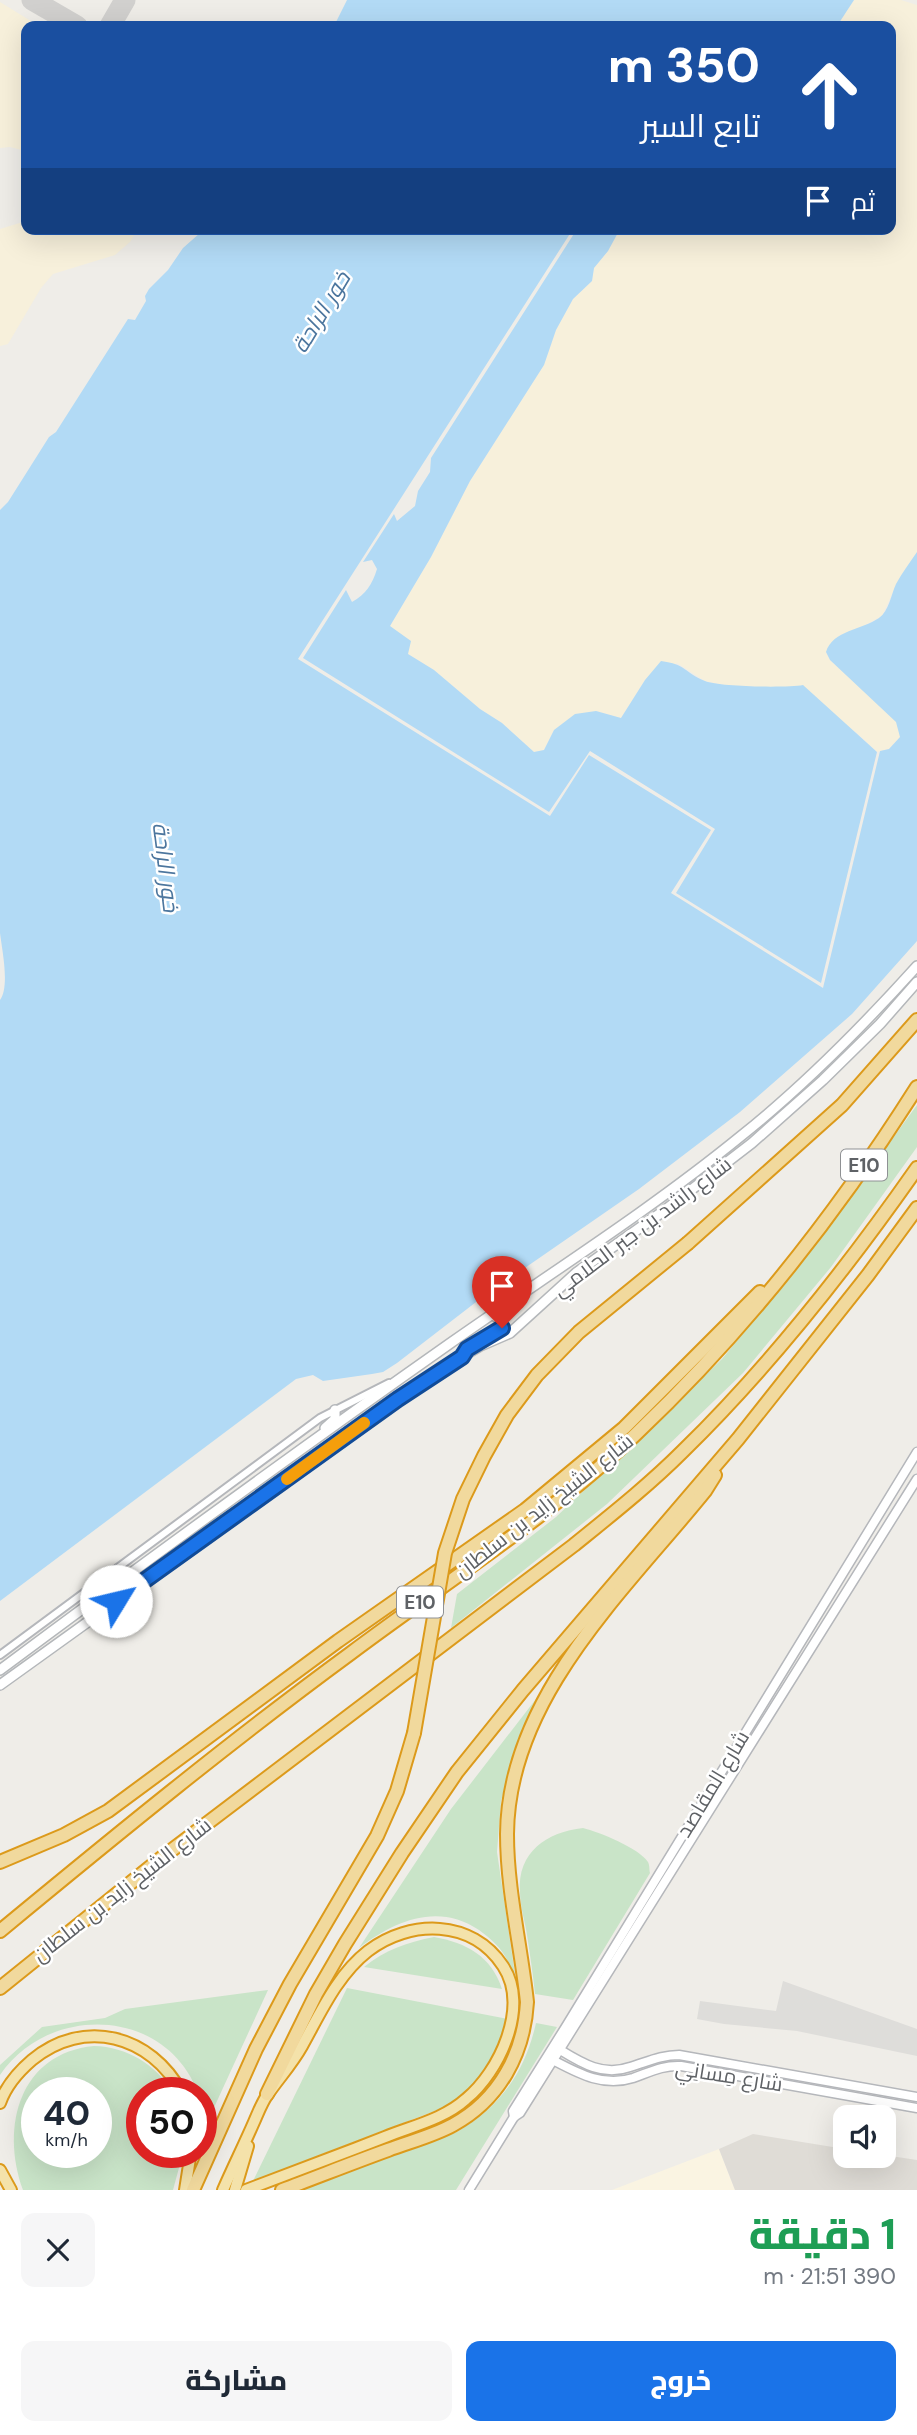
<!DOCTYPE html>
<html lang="ar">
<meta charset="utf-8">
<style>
body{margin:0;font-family:"DM Sans",Cairo,sans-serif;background:#f6f6f7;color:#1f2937;direction:rtl;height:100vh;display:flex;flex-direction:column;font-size:26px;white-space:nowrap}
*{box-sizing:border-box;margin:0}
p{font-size:23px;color:#747a83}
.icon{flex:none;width:38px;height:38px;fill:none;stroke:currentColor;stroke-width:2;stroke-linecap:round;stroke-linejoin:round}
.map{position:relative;height:2190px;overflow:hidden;direction:ltr}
.drawer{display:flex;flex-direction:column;background:#fff;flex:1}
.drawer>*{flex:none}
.guide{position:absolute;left:21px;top:21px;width:875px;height:214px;border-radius:14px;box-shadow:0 7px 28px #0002;direction:rtl;background:#1a4fa0;color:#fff;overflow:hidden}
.tools{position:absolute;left:833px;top:2105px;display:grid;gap:14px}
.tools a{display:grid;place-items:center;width:63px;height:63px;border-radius:14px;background:#fff;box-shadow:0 7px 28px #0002;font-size:35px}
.speed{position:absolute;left:21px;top:2077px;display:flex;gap:14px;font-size:35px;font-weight:700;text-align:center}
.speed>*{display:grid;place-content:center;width:91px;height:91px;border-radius:50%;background:#fff;box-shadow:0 7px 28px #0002;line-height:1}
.speed small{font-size:18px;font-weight:400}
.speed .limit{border:10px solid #d22;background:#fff;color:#111}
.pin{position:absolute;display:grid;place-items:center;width:60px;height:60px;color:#fff;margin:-72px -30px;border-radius:50% 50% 50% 0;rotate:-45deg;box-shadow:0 0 7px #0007}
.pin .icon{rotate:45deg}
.me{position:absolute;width:77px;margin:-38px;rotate:54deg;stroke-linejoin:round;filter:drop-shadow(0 0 5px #0008)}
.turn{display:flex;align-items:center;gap:24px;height:147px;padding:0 21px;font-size:32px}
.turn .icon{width:91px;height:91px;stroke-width:2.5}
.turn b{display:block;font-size:49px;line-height:60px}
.then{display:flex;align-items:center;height:66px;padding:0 21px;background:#0003;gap:14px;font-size:26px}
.round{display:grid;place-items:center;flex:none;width:74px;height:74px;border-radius:14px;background:#f6f6f7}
.head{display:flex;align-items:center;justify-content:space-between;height:119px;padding:0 21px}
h1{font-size:42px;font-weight:800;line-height:52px;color:#1e9e55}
.cta{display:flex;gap:14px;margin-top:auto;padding:14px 21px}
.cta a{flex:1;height:80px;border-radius:14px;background:#1a73e8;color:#fff;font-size:28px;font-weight:800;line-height:80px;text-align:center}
.cta a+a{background:#f6f6f7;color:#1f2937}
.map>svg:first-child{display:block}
</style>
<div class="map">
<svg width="917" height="2190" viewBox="0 0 917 2190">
<rect width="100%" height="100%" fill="#efede8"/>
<polygon fill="#faf4e2" points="719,2149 735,2190 612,2190"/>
<polygon fill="#deddda" points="783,1981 917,2029 917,2056 797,2031 724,2024 697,2019 700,2001 776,2011"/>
<polygon fill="#dfdcd6" points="753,2134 845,2149 845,2156 884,2155 917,2160 917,2190 735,2190 719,2149"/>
<g fill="#c9e4c8" fill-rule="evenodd">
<polygon points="917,1105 917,1147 831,1267 743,1373 607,1504 451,1628 457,1594 556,1517 722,1359 806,1257"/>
<path d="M539 1695 519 1740 501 1801 497 1852 517 1988C514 1979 512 1970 508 1962 503 1949 490 1938 479 1930 438 1902 394 1921 359 1948L451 1809Z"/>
<path d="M583 1828C599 1832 639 1848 648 1862 650 1866 649 1870 650 1873L573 2000 535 1994C533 1974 530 1955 527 1935 525 1921 520 1907 520 1892 517 1852 547 1832 583 1828Z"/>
<path d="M434 1937C467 1943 491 1956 502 1989L364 1967C385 1950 408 1942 434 1937Z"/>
<path d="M347 1988 508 2019C500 2058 479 2087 445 2107L253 2181Z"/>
<path d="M268 1990 206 2125 201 2093H198C166 2007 49 2003 0 2075V2065L42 2027 105 2018 125 2009Z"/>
<path d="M536 2023 557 2027 456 2190H299L457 2132C501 2106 525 2072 536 2023Z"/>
<path d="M94 2046C127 2047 156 2064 173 2093H142V2152L183 2153 173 2190H23C0 2126 20 2053 94 2046ZM37 2093H96V2152H37Z"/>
</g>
<g fill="#f7f0db">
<polygon points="854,0 901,0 917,5 917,552 897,583 882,616 852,632 840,635 826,652 830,660 897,722 900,737 889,749 877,752 857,733 790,688 728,686 705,681 677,663 645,680 621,718 596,711 554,730 544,750 534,752 502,723 480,709 434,670 408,654 390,626 431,557 470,481 544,365 556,330 573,299 592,281 594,268 608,251 620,229 891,229 891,26 837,26"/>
<polygon points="0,2 39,26 26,26 26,56 23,62 26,65 26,151 10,147 0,148"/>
<polygon points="26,221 26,229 138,229 130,242 115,255 53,274 41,288 8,344 0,346 0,229"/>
</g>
<g fill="#b2daf5">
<polygon points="347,0 854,0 837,26 334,26"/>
<path d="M213 229H573L298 659 550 816 589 755 711 830 671 893 823 988 880 751 889 749 900 737 896 722 830 660 826 652C833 630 862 630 879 618 889 611 891 595 896 584 902 573 910 562 917 552V941L852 1014 740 1112 639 1189 480 1299 397 1363 383 1372 372 1374 323 1381 313 1375 296 1379 0 1601V1000C10 986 2 950 0 933V510L8 502 49 437 56 432 128 319 135 320 146 301 145 296 149 289 168 270 183 248 200 233Z"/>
<path d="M577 229H620L608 251 594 268 592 281 573 299 556 330 544 365 470 481 431 557 390 626 411 641 408 654 434 670 480 709 502 723 534 752 544 750 554 730 575 714 596 711 621 718 645 680 661 661C686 664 685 673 705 681 720 687 787 688 803 685L877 752 821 983 676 893 715 829 590 751 549 812 303 658 346 590 352 602C366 594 372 585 377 569L372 560 363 562 394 514 397 521 415 506 418 491 430 472 431 458Z"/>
</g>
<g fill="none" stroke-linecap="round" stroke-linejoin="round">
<g stroke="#d1d0ce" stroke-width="21">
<polyline points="32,0 77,26"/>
<polyline points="110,26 125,0"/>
</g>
<g stroke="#b5b7bb" stroke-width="10">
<polyline id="minor" points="0,1655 320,1418 389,1383"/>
</g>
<g stroke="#b5b7bb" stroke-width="11">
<g id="tertiary">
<path d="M557 2048C580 2062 602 2077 630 2067 647 2062 661 2055 679 2055L917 2097"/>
<path d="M549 2058C576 2072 602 2088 633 2078 650 2072 663 2065 681 2066L917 2108"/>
<polyline points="514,2117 513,2111 565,2028 917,1452"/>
<polyline points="469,2190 514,2117 520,2113 917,1479"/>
</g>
</g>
<g stroke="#b4b7ba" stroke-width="12">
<g id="secondary">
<polyline points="481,1341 502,1328 501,1320 493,1315"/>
<polyline points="325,1428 335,1419 335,1410"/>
<path d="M0 1670C149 1559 300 1449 452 1342 549 1274 649 1211 741 1136 805 1085 862 1027 917 966"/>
<polyline points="0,1685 398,1399 446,1366 480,1346 510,1333 576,1273 665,1210 752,1143 823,1080 880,1024 917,982"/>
</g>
</g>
<g stroke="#dc9a1b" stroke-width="14">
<g id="trunk">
<path d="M0 2103C6 2086 18 2072 32 2060 84 2017 151 2035 182 2093"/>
<polyline points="0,2170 11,2190"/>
<polyline points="185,2190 191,2152"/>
<path d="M223 2190C233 2167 244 2145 254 2122 258 2113 262 2102 268 2094 279 2078 292 2064 302 2046 320 2014 337 1975 368 1951 410 1919 472 1919 503 1966 530 2007 499 2072 466 2099 444 2119 412 2126 385 2137 339 2155 293 2172 246 2190"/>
<polyline points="235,2190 248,2146"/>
</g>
</g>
<g stroke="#dc9a1b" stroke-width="16">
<g id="motorway">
<polyline points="688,1243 842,1105 917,1020"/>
<polyline points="0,1862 64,1835 108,1811 338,1641 525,1510 624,1428 760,1292"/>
<path d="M0 1931C115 1836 231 1741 351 1653 447 1581 549 1517 636 1434 746 1330 836 1215 917 1087"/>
<path d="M0 1988 164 1856 574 1545C611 1515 649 1485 683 1451 771 1365 847 1268 917 1168"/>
<polyline points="267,2094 316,1994 345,1944 402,1853 457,1772 523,1690 738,1439 868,1275 917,1208"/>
<polyline points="193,2190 256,2049 290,1984 377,1836 397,1791 414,1733"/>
<path d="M282 2190C317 2177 352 2163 388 2150 409 2142 433 2136 453 2125 499 2100 524 2054 527 2002 521 1946 507 1890 507 1834 508 1697 625 1590 705 1491L715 1475"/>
</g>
</g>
<use href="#minor" stroke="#fff" stroke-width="6"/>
<use href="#tertiary" stroke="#fff" stroke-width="8"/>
<use href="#secondary" stroke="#fff" stroke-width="9"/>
<use href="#trunk" stroke="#f4e2aa" stroke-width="10"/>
<use href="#motorway" stroke="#f1d99d" stroke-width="12"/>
<g stroke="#dc9a1b" stroke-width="16" stroke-linecap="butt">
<polyline id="motorway-bridge" points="414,1733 445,1553 463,1499 484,1456 507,1415 537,1375 579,1332 688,1243"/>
</g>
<use href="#motorway-bridge" stroke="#f1d99d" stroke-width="12"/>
</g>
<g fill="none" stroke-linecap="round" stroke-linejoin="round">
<g stroke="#114b97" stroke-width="18">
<polyline id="route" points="116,1601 398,1399 462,1357 467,1349 502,1328"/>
</g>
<use href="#route" stroke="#1a73e8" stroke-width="12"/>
<polyline stroke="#f59e0b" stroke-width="12" points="287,1479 364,1423"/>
</g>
<g text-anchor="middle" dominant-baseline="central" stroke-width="5" stroke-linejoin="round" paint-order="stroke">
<g fill="#fff" stroke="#8f9194" stroke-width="2">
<rect x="841" y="1149.5" width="46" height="31" rx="5"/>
<rect x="397" y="1586.5" width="46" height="31" rx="5"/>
</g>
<g font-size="19" font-weight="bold" fill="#5f6266">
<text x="864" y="1165">E10</text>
<text x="420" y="1602">E10</text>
</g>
<g font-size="21" fill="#5f6266" stroke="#fff">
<text transform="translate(642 1227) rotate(-37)">شارع راشد بن جبر الحلامي</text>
<text transform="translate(544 1506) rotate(-38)">شارع الشيخ زايد بن سلطان</text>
<text transform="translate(713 1784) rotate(-59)">شارع المقاصد</text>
<text transform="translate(122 1890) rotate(-38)">شارع الشيخ زايد بن سلطان</text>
<text transform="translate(729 2076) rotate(9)">شارع مِسانِي</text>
</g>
<g font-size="23" font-style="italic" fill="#4c769e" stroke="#fff">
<text transform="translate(321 312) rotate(-59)">خور الراحة</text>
<text transform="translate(166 867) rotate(83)">خور الراحة</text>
</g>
</g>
</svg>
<div class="tools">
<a><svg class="icon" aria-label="sound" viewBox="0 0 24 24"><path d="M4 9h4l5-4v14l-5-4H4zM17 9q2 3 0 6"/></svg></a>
</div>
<div class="speed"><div>40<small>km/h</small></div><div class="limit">50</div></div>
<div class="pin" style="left:502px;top:1328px;background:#d93025"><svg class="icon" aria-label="arrive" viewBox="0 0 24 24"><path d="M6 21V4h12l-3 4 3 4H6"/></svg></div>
<svg class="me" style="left:116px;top:1601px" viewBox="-20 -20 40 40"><circle r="19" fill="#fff"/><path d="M0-13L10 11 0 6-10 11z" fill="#1a73e8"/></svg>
<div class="guide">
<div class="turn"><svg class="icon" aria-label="ahead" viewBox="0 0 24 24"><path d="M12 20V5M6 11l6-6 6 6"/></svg><div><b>350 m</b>تابع السير</div></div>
<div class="then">ثم<svg class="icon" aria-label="arrive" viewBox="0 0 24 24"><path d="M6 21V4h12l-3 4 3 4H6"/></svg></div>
</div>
</div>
<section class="drawer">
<div class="head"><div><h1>1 دقيقة</h1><p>390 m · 21:51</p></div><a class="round"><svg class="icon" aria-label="close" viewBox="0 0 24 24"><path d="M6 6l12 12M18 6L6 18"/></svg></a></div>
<div class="cta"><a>خروج</a><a>مشاركة</a></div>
</section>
